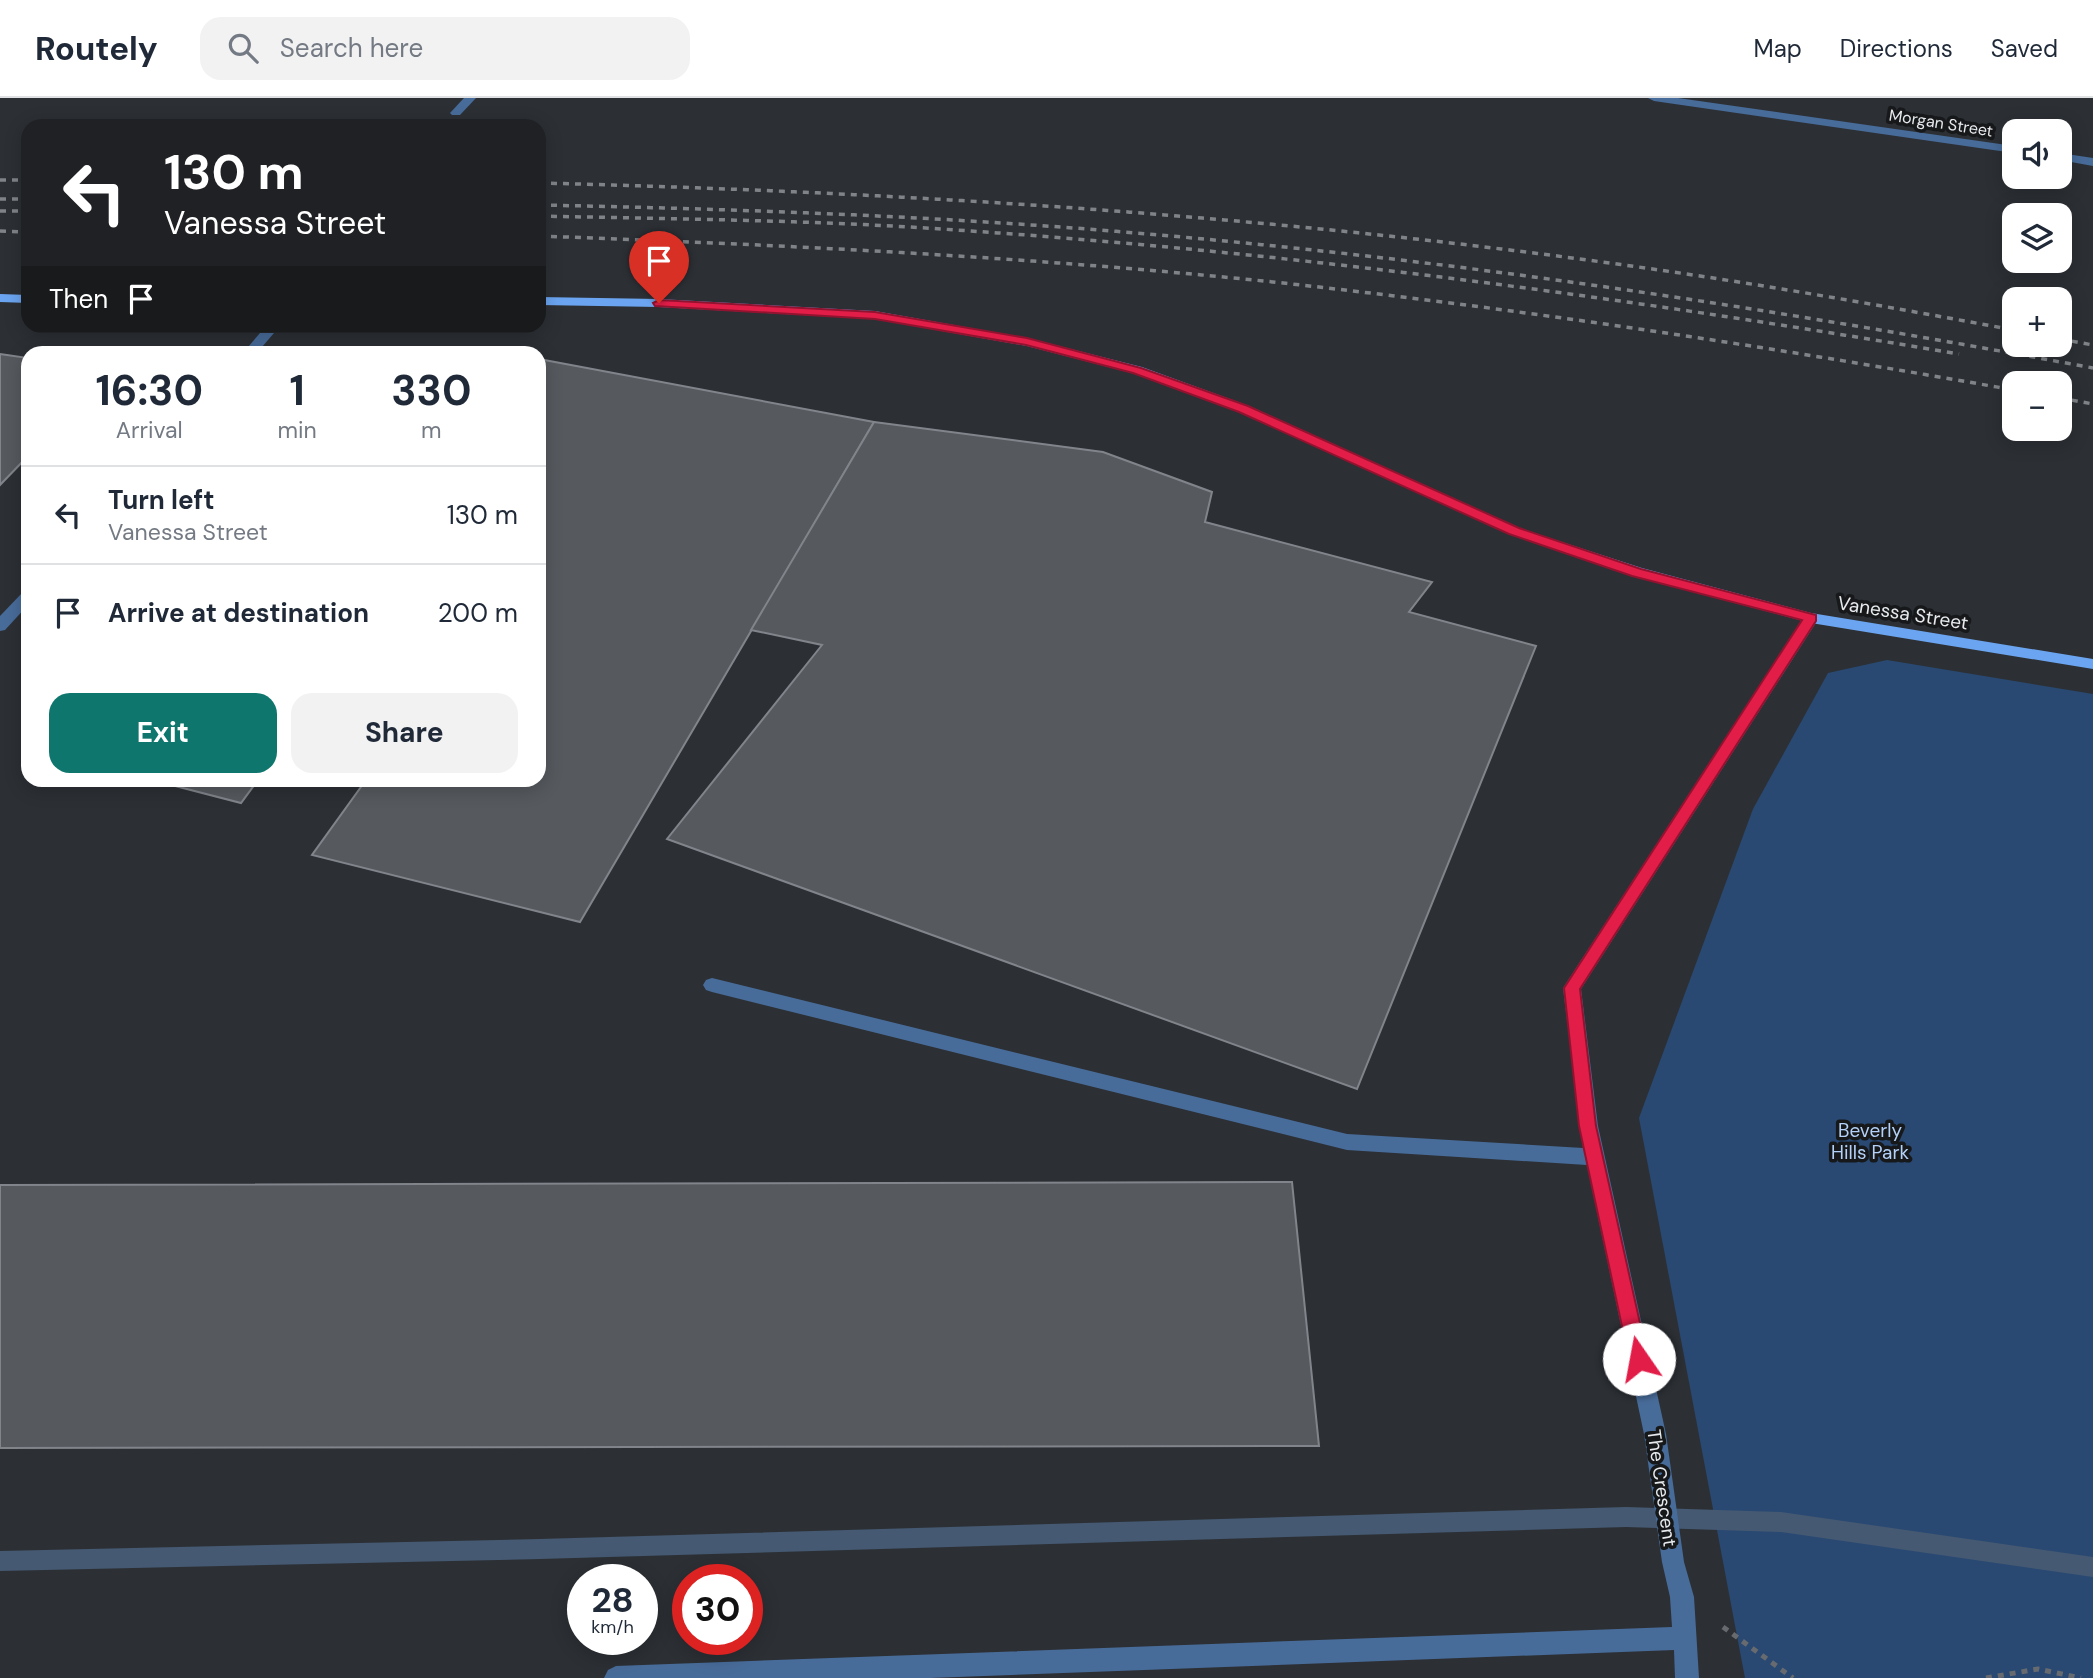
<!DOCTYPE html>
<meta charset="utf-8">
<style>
body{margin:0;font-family:"DM Sans",sans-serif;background:#f2f2f3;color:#1f2937;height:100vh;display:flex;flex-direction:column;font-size:26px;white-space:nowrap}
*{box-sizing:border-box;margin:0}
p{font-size:23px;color:#747a83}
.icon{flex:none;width:38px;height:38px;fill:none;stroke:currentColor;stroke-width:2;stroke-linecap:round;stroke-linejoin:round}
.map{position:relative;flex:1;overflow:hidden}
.sheet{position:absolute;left:21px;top:248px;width:525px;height:441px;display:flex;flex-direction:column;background:#fff;border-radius:21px;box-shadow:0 4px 18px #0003}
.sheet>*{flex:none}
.top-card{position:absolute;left:21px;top:21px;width:525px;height:214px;border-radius:21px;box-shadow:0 4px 18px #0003;background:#202124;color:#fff;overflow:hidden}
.fabs{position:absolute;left:2002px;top:21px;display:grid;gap:14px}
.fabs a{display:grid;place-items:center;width:70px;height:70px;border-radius:14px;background:#fff;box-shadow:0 4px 18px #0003;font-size:35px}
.speed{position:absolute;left:567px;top:1466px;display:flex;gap:14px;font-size:35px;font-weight:700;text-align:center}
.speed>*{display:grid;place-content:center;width:91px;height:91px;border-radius:50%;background:#fff;box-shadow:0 4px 18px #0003;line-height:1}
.speed small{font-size:18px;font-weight:400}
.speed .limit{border:10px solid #d22;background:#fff;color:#111}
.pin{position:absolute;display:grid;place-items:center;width:60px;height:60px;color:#fff;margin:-72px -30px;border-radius:50% 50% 50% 0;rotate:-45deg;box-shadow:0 0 7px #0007}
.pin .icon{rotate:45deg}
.me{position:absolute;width:77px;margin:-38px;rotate:348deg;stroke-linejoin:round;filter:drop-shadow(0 0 5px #0008)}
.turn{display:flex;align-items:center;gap:24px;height:147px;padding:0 28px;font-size:32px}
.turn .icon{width:91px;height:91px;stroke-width:2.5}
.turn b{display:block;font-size:49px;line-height:60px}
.then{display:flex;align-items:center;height:66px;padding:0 28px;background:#0003;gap:14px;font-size:26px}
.eta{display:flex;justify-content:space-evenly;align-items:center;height:119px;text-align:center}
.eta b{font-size:42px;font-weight:700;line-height:49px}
.cta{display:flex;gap:14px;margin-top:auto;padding:14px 28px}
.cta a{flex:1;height:80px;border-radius:21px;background:#0f766e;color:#fff;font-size:28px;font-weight:700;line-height:80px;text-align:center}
.cta a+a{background:#f2f2f3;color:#1f2937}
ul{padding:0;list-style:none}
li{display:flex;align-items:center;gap:21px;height:98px;padding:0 28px;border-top:2px solid #e0e1e3}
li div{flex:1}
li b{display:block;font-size:26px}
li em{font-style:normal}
header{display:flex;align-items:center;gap:42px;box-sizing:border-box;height:98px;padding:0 35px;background:#fff;border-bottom:2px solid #e0e1e3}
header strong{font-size:33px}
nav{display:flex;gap:38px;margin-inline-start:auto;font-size:24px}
.search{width:490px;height:63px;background:#f2f2f3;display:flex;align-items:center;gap:18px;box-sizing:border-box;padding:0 24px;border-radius:21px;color:#747a83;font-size:26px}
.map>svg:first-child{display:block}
</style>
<header>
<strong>Routely</strong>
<div class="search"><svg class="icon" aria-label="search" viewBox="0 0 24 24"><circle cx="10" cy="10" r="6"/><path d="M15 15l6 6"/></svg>Search here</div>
<nav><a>Map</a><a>Directions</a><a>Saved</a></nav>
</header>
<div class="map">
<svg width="2093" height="1580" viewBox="0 0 2093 1580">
<rect width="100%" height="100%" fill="#2c3035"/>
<polygon fill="#294972" points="1887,562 2093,596 2093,1580 1745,1580 1639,1020 1753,711 1828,575"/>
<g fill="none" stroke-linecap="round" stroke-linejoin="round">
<polygon fill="#455972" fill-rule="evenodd" points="1626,1409 1781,1414 2093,1459 2093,1479 1781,1434 1626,1429 540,1461 0,1473 0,1453 540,1441"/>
</g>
<g fill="#565a5f" stroke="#81858b" stroke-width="2">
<polygon points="477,249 510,256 472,256"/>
<polygon points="0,256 28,260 28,358 0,387"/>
<polygon points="539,261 874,324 580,824 312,757 366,682 539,682"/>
<polygon points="874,324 1103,354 1212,394 1205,424 1432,484 1409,514 1536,548 1357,991 667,741 822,547 751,532"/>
<polygon points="152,682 258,682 241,705"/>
<polygon points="1292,1084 1319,1348 0,1350 0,1087"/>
</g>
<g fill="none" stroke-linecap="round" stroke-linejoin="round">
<g stroke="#676a6f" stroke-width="5" stroke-dasharray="6 6" stroke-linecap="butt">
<polyline points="1723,1529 1793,1580"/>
<polyline points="1986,1580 2038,1571 2081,1580"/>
</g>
<g fill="#486c9a" fill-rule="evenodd">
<polygon points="464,0 476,0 460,17 452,17 450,15"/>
<polygon points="1648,0 1678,0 2014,48 2014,55 1654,3"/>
<polygon points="2060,55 2093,60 2093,68 2060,62"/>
<polygon points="266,228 280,228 256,256 242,256"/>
<polygon points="28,493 28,507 5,532 0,533 0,518 23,494"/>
<polygon points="1811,515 1819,520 1581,891 1598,1028 1666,1336 1684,1464 1694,1499 1699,1580 1675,1580 1674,1552 930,1580 604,1580 608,1572 616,1568 1672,1529 1670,1499 1662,1464 1644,1336 1587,1067 1347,1052 712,894 706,892 703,887 706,882 712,880 1347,1036 1583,1050 1563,890 1806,516"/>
</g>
<g fill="#6ba5f1" fill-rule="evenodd">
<polygon points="0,196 28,197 28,205 0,204"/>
<polygon points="539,199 659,201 875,213 1027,240 1142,269 1249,308 1519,430 1642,470 1811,515 2093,561 2093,571 1811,525 1632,478 1509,436 1239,314 1132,275 1027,248 875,221 659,209 539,207"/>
</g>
<g stroke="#808488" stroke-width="3.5" stroke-dasharray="6 6" stroke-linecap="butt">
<polyline points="0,82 28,82"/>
<path d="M539 85C902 94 1265 117 1624 167 1755 185 1884 208 2014 232"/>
<polyline points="0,101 28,101"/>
<path d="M539 107C738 111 937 118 1136 135 1458 162 1776 211 2093 270"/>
<polyline points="0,113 28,113"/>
<path d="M539 118C673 121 807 122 941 131 1282 153 1622 199 1959 256"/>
<polyline points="0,133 28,134"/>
<path d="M539 138C787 147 1036 159 1283 185 1528 212 1771 249 2014 292"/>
<polyline points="2060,241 2093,247"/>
<polyline points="2060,300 2093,306"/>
</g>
</g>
<polygon fill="#e11d48" stroke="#92132f" stroke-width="2" points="659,202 875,214 1027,240 1141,270 1248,308 1519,430 1641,471 1816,517 1816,523 1580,891 1596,1028 1648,1261 1645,1267 1639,1269 1632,1267 1629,1261 1579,1028 1564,890 1802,522 1632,478 1509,436 1239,314 1133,275 1026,247 875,221 655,208 653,205"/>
<g text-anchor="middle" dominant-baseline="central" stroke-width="7" stroke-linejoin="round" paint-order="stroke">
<g font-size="16" fill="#e7eaed" stroke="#16181a">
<text transform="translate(1941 25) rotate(9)">Morgan Street</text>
</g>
<g font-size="19" fill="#e7eaed" stroke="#16181a">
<text transform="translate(1903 515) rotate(9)">Vanessa Street</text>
<text transform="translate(1662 1390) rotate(82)">The Crescent</text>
</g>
<g font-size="19" fill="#b4d2f9" stroke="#16181a">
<text x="1870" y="1032">Beverly<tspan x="1870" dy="22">Hills Park</tspan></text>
</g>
</g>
</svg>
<div class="fabs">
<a><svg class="icon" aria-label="sound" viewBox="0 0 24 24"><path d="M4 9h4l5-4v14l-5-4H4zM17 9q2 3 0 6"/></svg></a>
<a><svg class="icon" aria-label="layers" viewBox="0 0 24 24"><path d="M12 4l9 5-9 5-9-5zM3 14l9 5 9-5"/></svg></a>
<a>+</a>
<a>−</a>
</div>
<div class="speed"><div>28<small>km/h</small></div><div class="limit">30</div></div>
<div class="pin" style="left:659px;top:205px;background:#d93025"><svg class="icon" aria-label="arrive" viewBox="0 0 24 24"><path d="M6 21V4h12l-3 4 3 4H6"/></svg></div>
<svg class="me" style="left:1639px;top:1261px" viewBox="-20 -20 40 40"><circle r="19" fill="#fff"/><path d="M0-13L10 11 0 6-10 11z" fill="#e11d48"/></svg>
<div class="top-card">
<div class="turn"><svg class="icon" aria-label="left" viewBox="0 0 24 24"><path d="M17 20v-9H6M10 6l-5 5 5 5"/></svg><div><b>130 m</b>Vanessa Street</div></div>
<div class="then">Then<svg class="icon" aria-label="arrive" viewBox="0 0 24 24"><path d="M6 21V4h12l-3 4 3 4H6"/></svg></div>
</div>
<section class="sheet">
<div class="eta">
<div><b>16:30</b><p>Arrival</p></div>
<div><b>1</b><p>min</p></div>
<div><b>330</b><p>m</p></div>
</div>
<ul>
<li><svg class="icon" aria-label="left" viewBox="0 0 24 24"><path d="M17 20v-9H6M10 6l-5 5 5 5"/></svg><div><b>Turn left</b><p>Vanessa Street</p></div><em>130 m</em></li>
<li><svg class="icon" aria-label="arrive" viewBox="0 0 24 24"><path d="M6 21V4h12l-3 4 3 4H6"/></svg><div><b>Arrive at destination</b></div><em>200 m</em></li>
</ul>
<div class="cta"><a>Exit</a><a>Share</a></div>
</section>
</div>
